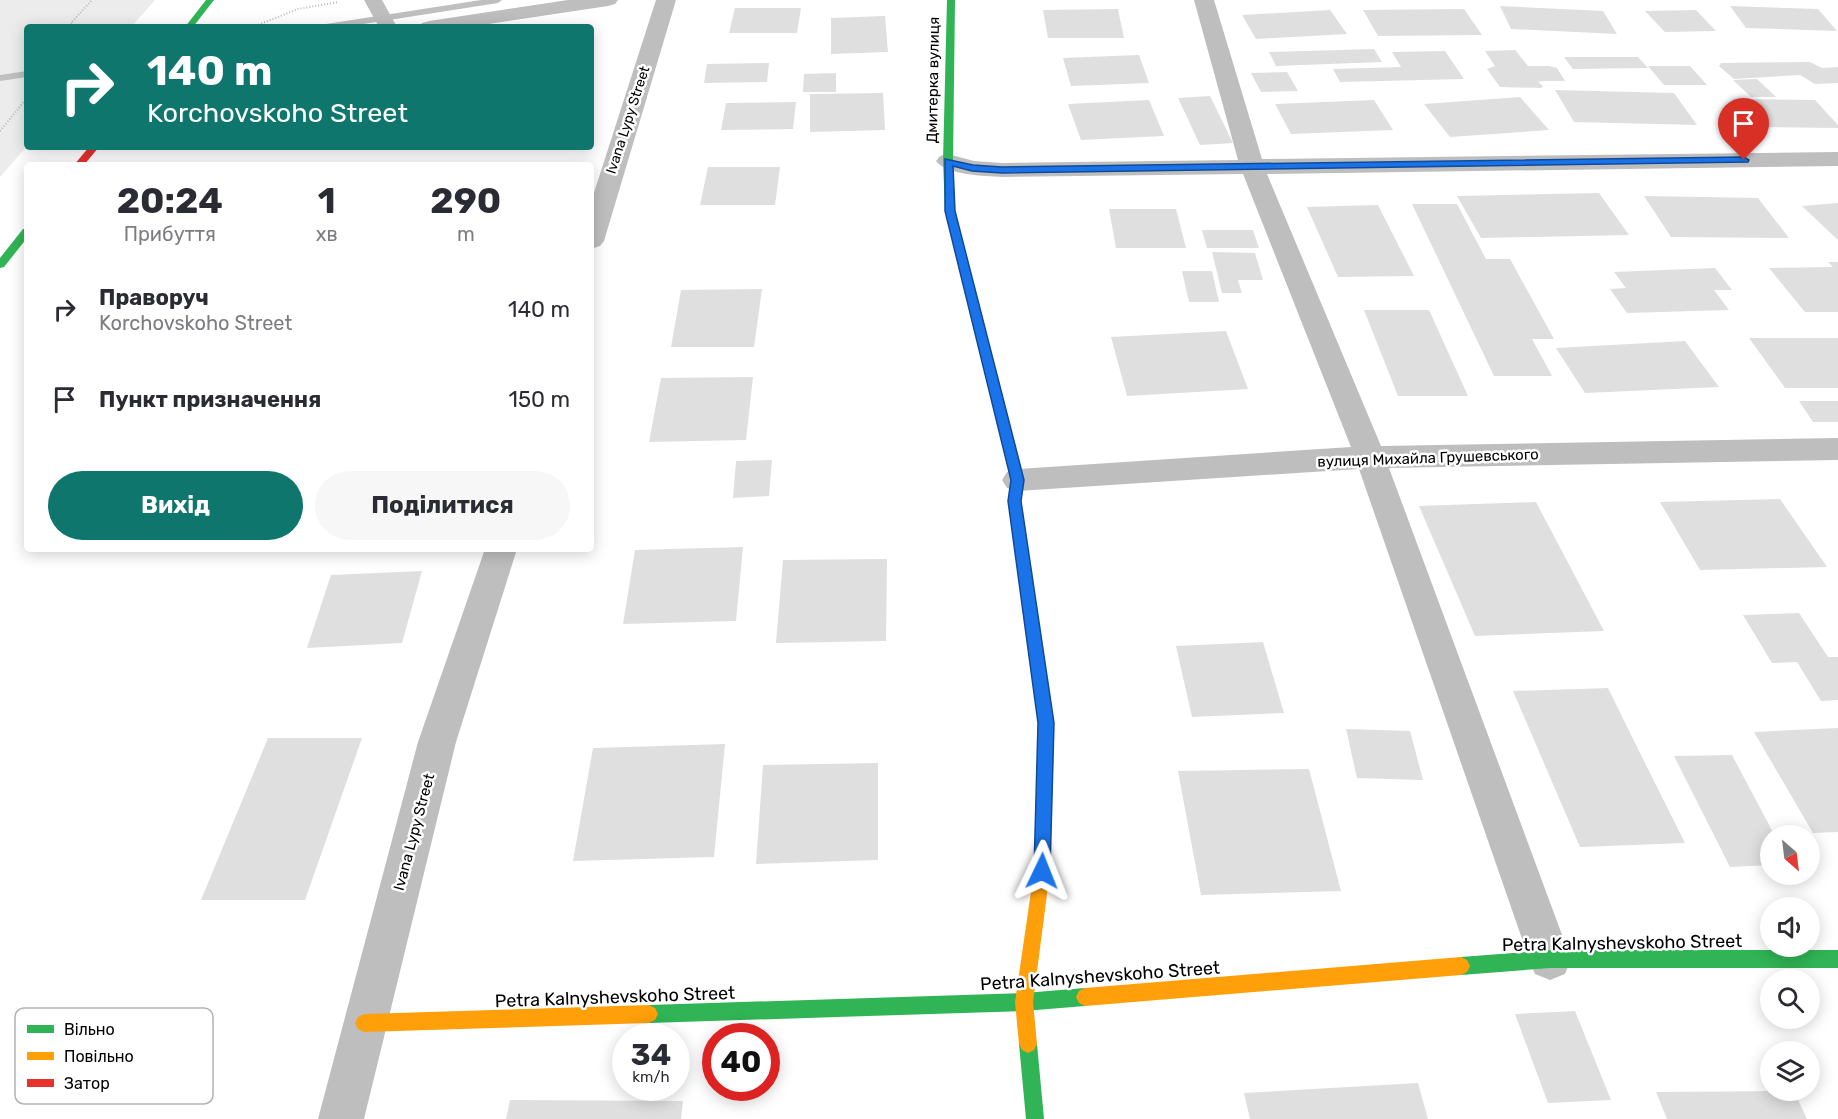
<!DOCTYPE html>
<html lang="uk">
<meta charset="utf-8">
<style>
body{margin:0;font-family:Rubik,sans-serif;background:#f7f7f7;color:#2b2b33;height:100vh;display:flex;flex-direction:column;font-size:22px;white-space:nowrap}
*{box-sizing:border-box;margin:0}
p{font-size:20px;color:#7c7c81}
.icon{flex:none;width:33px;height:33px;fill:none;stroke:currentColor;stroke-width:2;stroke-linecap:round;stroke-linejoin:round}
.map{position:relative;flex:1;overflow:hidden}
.panel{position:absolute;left:24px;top:162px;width:570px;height:390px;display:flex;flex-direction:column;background:#fff;border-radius:6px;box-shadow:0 3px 15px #0003}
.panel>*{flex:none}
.banner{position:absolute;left:24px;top:24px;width:570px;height:126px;border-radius:6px;box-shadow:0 3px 15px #0003;background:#0f766e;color:#fff;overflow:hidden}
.needle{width:39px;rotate:152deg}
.tools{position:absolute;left:1760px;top:825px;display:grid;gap:12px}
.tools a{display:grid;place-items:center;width:60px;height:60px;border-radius:50%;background:#fff;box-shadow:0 3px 15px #0003;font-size:30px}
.speed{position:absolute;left:612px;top:1023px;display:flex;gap:12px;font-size:30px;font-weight:700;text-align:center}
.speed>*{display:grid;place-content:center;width:78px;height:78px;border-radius:50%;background:#fff;box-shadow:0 3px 15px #0003;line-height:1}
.speed small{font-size:15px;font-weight:400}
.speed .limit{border:9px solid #d22;background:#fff;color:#111}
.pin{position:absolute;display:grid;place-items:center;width:51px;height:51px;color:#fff;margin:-62px -26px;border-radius:50% 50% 50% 0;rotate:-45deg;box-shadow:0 0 6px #0007}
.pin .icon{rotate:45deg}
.me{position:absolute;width:66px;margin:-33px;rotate:2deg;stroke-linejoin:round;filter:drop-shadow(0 0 4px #0008)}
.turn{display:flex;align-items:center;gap:21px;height:126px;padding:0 24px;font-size:27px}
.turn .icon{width:78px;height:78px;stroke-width:2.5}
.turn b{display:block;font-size:42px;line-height:51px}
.eta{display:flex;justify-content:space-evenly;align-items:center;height:102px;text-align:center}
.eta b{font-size:36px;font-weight:700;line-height:42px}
.button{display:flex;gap:12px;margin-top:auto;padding:12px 24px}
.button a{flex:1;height:69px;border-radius:36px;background:#0f766e;color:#fff;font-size:24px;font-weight:700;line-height:69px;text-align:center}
.button a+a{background:#f7f7f7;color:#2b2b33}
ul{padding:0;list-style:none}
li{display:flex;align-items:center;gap:18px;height:90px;padding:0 24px}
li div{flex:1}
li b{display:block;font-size:22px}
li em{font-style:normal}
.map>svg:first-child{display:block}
</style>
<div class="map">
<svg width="1838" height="1119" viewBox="0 0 1838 1119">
<rect width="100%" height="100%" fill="#fff"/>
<polygon fill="#ececec" points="0,0 155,0 131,27 27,27 27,146 0,177"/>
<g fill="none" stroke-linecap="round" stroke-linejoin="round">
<g fill="#bfbfbf" fill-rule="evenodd">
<polygon points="481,0 502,0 498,3 344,27 321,27 326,24"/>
<polygon points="27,71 27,77 0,81 0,75"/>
</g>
</g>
<g fill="#dfdfdf">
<polygon points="1500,6 1603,11 1617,34 1511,29"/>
<polygon points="1730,6 1818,9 1837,31 1746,28"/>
<polygon points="735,8 801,8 797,33 729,33"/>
<polygon points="1118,9 1124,38 1048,38 1043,10"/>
<polygon points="1464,9 1482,35 1378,36 1363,10"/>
<polygon points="1330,10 1347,34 1256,39 1242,15"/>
<polygon points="1696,10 1716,31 1665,32 1645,11"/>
<polygon points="885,16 888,52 831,54 831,18"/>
<polygon points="1374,49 1382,62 1276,66 1269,52"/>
<polygon points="1515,50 1528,66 1549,66 1557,68 1565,81 1542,81 1538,82 1543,86 1541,88 1500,87 1487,69 1495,66 1485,51"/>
<polygon points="1445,51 1464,79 1340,82 1333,69 1401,67 1392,52"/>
<polygon points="1139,55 1149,83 1071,86 1063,58"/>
<polygon points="1564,57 1638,57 1648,68 1573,69"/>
<polygon points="1810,62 1822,68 1838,67 1838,83 1815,84 1800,75 1734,79 1719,66 1721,63"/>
<polygon points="769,63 767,82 704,83 707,64"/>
<polygon points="1648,66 1690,66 1707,85 1664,85"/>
<polygon points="1287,72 1298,91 1261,92 1251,73"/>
<polygon points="836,73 836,92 803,92 804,74"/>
<polygon points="1757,79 1776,97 1751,97 1733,80"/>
<polygon points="1555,90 1674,93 1697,125 1574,122"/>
<polygon points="883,93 885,130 810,132 810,94"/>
<polygon points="1210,96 1233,143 1200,145 1178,98"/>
<polygon points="1520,97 1549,130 1450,137 1424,104"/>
<polygon points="1733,99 1815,100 1838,125 1838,128 1756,127"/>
<polygon points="1149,100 1164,136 1081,140 1068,104"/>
<polygon points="1374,100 1393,130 1291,134 1275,104"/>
<polygon points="796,102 793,129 721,130 726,103"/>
<polygon points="708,167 780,167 775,205 700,205"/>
<polygon points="1599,193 1629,235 1481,238 1457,196"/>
<polygon points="1644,196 1758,198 1789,238 1671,237"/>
<polygon points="1838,203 1838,240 1802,206"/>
<polygon points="1412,204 1457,204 1486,259 1510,259 1554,339 1532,339 1552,376 1494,376"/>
<polygon points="1378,205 1414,276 1338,277 1307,207"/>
<polygon points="1109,209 1176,209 1186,248 1116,248"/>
<polygon points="1202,230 1253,230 1259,248 1207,248"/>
<polygon points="1212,252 1255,253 1263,280 1238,280 1242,293 1222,293"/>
<polygon points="1828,262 1838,262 1838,312 1805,312 1769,268 1833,267"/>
<polygon points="1715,268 1732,290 1714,290 1729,310 1627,313 1610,289 1626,288 1614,272"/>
<polygon points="1182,271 1212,271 1219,302 1189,302"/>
<polygon points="762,289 754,347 671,347 681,290"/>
<polygon points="1364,310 1429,310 1468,396 1398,396"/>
<polygon points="1226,331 1248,389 1127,396 1111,337"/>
<polygon points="1749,338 1838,338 1838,388 1785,388"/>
<polygon points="1685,341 1719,387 1585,393 1556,348"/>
<polygon points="753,377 746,440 649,442 661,378"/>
<polygon points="1799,401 1838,401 1838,422 1813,422"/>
<polygon points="772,460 769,496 733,498 736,461"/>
<polygon points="1780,499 1827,567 1700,570 1660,502"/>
<polygon points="1536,502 1604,631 1475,636 1419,506"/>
<polygon points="743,547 736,621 623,624 635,550"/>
<polygon points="887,559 886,641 776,643 783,560"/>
<polygon points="422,571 402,643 307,648 331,575"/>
<polygon points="1799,613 1828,657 1838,657 1838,700 1821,701 1797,662 1772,663 1743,615"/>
<polygon points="1263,642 1284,713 1192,717 1176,646"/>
<polygon points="1608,688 1644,761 1685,843 1580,847 1513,691"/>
<polygon points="1838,728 1838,832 1813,833 1754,732"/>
<polygon points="1346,729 1410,731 1423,780 1357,778"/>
<polygon points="268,738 362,738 305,900 201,900"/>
<polygon points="725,744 714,857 573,861 593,748"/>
<polygon points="1732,755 1775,836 1770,836 1770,865 1730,867 1674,756"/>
<polygon points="878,763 878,860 756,864 763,765"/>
<polygon points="1309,769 1341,891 1201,895 1178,771"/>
<polygon points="1575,1011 1611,1100 1548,1103 1515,1014"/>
<polygon points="1418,1083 1428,1119 1250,1119 1244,1093"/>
<polygon points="1794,1091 1807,1119 1667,1119 1656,1092"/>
<polygon points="510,1100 683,1101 681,1119 506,1119"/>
</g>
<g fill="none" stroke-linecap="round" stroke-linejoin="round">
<g stroke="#b9b9b9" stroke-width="2" stroke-dasharray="1 2" stroke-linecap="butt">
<polyline points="77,27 71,23 92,0"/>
<polyline points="253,27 298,9 339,2"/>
<polyline points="0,131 27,98"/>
</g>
<polygon fill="#bebebe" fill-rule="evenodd" points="364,0 382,0 397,27 379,27"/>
<g fill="#bebebe" fill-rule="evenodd">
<polygon points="568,0 618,0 615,4 608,6 469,27 419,27 422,23 429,21"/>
<polygon points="656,0 676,0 604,241 600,246 591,249 591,202"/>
<path d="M1194 0H1214L1262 159 1838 152V166L1267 174 1381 446 1838 438V460L1389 468 1571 959 1565 974 1550 980 1535 974 1529 959 1359 469 1018 491 1007 488 1002 480 1007 472 1018 469 1351 447 1243 174 1002 177C985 176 946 175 936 161L940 156 948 154 974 161 1002 163 1238 160Z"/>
<polygon points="485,549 517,549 456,742 364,1119 318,1119 418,742"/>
</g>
<g fill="#30b455" fill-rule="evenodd">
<polygon points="206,0 214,0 193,27 185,27"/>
<polygon points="947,0 955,0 953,161 955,211 1024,480 1021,501 1054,723 1053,772 1050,777 1045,779 1040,777 1037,772 1038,723 1009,501 1012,480 945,211 943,161"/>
<polygon points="27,228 27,238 4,267 0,268 0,258 23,229"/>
<polygon points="1550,950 1838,950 1838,968 1550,968 1461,975 1455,972 1452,966 1455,960 1461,957"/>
<polygon points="1085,988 1091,991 1094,997 1091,1003 1085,1006 1024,1011 649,1023 643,1020 640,1014 643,1008 649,1005 1024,993"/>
<polygon points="1028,1035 1034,1038 1037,1044 1044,1119 1026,1119 1019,1044 1022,1038"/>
</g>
<g fill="#ff9f0a" fill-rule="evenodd">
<polygon points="1045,765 1050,767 1053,772 1050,871 1033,1002 1037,1044 1034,1050 1028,1053 1022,1050 1019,1044 1015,1002 1034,871 1037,772 1040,767"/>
<polygon points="1461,957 1467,960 1470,966 1467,972 1461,975 1085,1006 1079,1003 1076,997 1079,991 1085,988"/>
<polygon points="649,1005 655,1008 658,1014 655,1020 649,1023 364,1032 358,1029 355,1023 358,1017 364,1014"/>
</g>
<polygon fill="#e5322d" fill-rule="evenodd" points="89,147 99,147 84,165 74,165"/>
</g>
<polygon fill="#1a73e8" stroke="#114b97" stroke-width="1.5" points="1744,157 1749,160 1748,162 1002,173 972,171 953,166 955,211 1024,480 1021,501 1054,723 1050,871 1048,876 1042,879 1036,876 1034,871 1038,723 1008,501 1011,480 945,211 945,159 973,165 1002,167"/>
<g text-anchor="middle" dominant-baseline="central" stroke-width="5" stroke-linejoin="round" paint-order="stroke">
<g font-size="14" fill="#000" stroke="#fff">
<text transform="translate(628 120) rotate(-72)">Ivana Lypy Street</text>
</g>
<g font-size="15" fill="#000" stroke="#fff">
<text transform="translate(933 80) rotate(-89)">Дмитерка вулиця</text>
<text transform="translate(1428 458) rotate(-2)">вулиця Михайла Грушевського</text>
<text transform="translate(414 832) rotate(-75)">Ivana Lypy Street</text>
</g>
<g font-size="18" fill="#000" stroke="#fff">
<text transform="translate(1622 943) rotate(-1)">Petra Kalnyshevskoho Street</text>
<text transform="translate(1100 976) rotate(-4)">Petra Kalnyshevskoho Street</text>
<text transform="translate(615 997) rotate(-2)">Petra Kalnyshevskoho Street</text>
</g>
</g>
<rect x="15" y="1008" width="198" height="96" rx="9" fill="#fff" stroke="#b2b2b2" stroke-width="1.5"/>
<rect x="27" y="1025" width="27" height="8" fill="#30b455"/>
<rect x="27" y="1052" width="27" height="8" fill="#ff9f0a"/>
<rect x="27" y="1079" width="27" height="8" fill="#e5322d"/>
<g font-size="16" fill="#000">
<text x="64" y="1035">Вільно</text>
<text x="64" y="1062">Повільно</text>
<text x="64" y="1089">Затор</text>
</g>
</svg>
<div class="tools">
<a><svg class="needle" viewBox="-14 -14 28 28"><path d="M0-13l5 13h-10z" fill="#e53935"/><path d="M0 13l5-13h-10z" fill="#7c7c81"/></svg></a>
<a><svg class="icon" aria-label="sound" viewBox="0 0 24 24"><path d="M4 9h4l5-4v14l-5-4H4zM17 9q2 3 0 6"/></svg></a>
<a><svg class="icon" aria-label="search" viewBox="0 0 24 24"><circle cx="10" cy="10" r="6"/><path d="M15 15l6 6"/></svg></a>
<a><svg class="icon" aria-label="layers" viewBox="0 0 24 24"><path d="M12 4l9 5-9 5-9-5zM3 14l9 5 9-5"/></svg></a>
</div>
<div class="speed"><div>34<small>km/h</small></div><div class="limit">40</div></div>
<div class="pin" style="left:1744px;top:160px;background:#d93025"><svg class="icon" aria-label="arrive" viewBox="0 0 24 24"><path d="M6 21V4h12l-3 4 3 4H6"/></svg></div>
<svg class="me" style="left:1042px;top:871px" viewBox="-20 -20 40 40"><path d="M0-17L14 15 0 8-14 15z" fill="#1a73e8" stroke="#fff" stroke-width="4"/></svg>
<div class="banner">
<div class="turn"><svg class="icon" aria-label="right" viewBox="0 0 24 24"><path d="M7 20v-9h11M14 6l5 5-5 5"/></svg><div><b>140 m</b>Korchovskoho Street</div></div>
</div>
<section class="panel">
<div class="eta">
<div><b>20:24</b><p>Прибуття</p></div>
<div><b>1</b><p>хв</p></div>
<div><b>290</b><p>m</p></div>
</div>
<ul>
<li><svg class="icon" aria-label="right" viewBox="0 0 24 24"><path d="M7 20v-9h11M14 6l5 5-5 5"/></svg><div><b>Праворуч</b><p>Korchovskoho Street</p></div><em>140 m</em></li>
<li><svg class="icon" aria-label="arrive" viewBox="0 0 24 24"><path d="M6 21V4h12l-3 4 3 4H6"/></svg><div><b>Пункт призначення</b></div><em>150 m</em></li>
</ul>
<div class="button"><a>Вихід</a><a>Поділитися</a></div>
</section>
</div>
